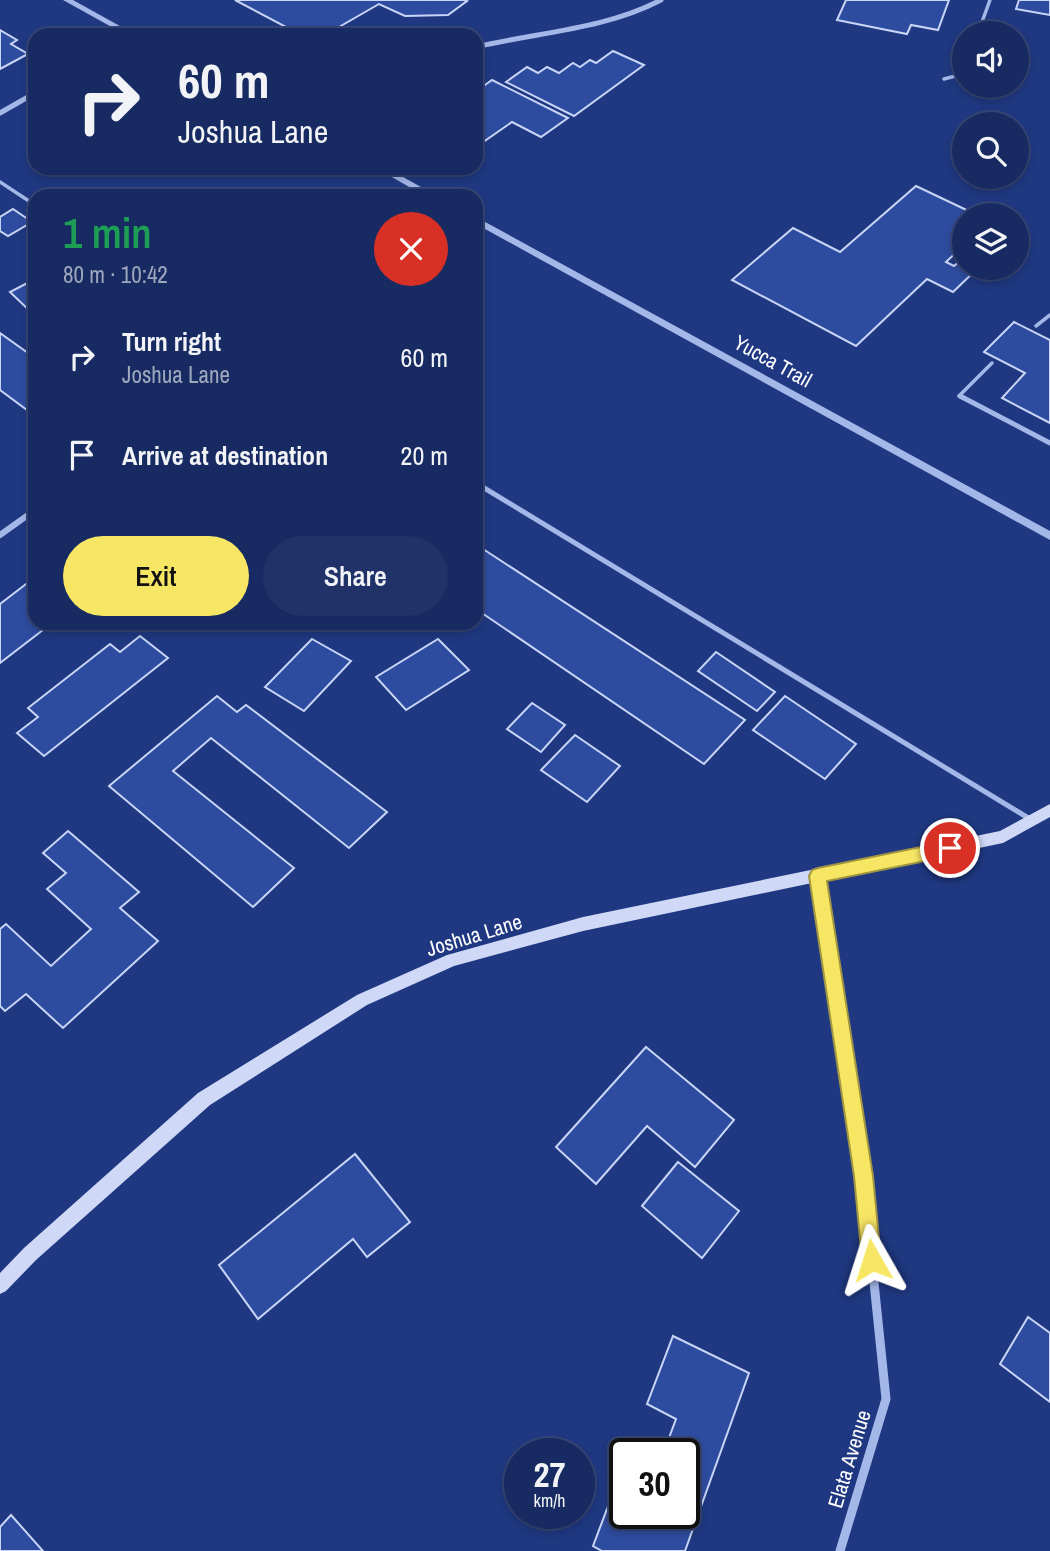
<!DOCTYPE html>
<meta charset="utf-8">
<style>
body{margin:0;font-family:"Archivo Narrow",sans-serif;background:#203267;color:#f1f3f6;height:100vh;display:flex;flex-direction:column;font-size:26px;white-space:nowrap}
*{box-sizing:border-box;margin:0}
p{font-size:23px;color:#9ea7bd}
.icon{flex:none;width:38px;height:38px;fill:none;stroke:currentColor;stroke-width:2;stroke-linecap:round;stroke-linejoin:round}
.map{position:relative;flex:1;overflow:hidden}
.side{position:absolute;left:28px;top:189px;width:455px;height:441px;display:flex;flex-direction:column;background:#172a61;border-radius:21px;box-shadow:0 4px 10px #0003,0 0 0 2px #364676}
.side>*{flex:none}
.top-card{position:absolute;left:28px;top:28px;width:455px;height:147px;border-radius:21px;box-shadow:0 4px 10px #0003,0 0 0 2px #364676;background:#172a61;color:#f1f3f6;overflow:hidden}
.fabs{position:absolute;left:952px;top:21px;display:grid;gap:14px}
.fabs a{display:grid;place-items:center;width:77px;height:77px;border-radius:50%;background:#172a61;box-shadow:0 4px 10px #0003,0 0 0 2px #364676;font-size:35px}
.speed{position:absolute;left:504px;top:1438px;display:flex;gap:14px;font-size:35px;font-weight:700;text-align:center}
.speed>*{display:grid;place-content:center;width:91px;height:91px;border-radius:50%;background:#172a61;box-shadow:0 4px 10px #0003,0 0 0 2px #364676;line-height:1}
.speed small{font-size:18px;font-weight:400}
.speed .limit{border:4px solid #111;border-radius:10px;background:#fff;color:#111}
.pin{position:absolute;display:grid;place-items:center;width:60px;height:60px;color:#fff;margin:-30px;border:4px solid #fff;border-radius:50%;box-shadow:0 2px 7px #0007}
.me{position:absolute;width:77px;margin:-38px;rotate:354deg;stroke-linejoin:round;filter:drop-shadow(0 0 5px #0008)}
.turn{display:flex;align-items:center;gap:24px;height:147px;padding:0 35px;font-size:32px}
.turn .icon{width:91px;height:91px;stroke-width:2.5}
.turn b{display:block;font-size:49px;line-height:60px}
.round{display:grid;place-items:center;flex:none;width:74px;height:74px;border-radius:37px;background:#203267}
.summary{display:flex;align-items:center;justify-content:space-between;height:119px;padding:0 35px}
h1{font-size:42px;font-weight:600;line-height:52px;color:#1e9e55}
.cta{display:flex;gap:14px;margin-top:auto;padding:14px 35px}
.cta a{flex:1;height:80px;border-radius:42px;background:#f7e664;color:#111;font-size:28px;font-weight:600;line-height:80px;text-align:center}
.cta a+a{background:#203267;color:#f1f3f6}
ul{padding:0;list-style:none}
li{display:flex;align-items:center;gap:21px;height:98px;padding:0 35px}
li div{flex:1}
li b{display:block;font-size:26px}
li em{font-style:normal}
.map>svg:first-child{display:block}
</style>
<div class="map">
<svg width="1050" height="1551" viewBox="0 0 1050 1551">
<rect width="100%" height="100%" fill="#1f3881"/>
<g fill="#2e4c9f" stroke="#c8d5f7" stroke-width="2">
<polygon points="235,0 464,0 467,1 448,15 405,16 379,4 325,35 301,35"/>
<polygon points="846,0 949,0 938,30 911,25 907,34 837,20"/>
<polygon points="1019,0 1050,0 1050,15 1016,9"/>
<polygon points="0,30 17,40 11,44 28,54 0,69"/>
<polygon points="613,51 644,65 574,116 506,82 527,67 538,73 547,67 559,73 573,63 580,67 590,60 596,63"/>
<polygon points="492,80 568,118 541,137 512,122 476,147 476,82 485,85"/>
<polygon points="916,186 977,215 964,215 964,245 946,262 954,266 962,259 964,268 978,268 953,292 927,279 856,346 732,280 793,228 840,252"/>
<polygon points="13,209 32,222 8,236 0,231 0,217"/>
<polygon points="35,279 35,316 10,292"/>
<polygon points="1014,322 1050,340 1050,423 1002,398 1025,373 984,352"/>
<polygon points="0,333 35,358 35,404 27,410 0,390"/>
<polygon points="483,549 745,720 704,764 476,609 476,555"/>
<polygon points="30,581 35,585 35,623 52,623 0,663 0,604"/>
<polygon points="140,636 168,658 44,756 17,733 38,717 28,708 110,644 120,652"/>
<polygon points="312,639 351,661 304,711 265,687"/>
<polygon points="438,639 469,670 406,710 376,677"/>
<polygon points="716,652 775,692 757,711 698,671"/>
<polygon points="217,696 237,712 246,705 387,812 349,848 211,738 173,771 294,868 253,907 109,786"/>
<polygon points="785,696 856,744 825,779 753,730"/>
<polygon points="532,703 565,725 541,752 507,729"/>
<polygon points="575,735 620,766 587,802 541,770"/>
<polygon points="68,831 139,892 120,908 158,941 63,1028 26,994 5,1011 0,1006 0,929 6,924 51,966 91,929 47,889 66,873 43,853"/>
<polygon points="646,1047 734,1120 695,1167 647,1126 596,1184 556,1147"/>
<polygon points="355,1154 410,1222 367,1257 353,1239 258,1319 219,1265"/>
<polygon points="678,1162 739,1211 702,1258 642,1206"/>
<polygon points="1028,1317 1050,1333 1050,1402 1000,1364"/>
<polygon points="673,1336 749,1373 685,1551 602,1551 593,1546 621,1472 625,1474 625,1514 684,1514 684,1454 663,1454 676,1419 647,1404"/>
<polygon points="11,1515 43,1551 0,1551 0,1527"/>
</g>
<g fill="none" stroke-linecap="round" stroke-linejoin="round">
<g stroke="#a4b7e9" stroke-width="3.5">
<polyline points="978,33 990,0"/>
<polyline points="944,79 963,74 964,71"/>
<polyline points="0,182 35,205"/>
<polyline points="1036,326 1050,315"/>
<polyline points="963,398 959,396 992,363"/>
</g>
<g stroke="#a4b7e9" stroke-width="5">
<polyline points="960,396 1050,443"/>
<polyline points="476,483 1030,819"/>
</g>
<g stroke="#a4b7e9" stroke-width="5">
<path d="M476 47C539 32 603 30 661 0"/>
<polyline points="0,113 35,93"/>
</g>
<g stroke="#a4b7e9" stroke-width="6">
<polyline points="0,535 35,510"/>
<polyline points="818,876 822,905"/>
</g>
<polyline stroke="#a4b7e9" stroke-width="9" points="822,903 863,1176 886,1399 840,1551"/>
<g fill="#a4b7e9" fill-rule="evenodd">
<polygon points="63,0 73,0 136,35 126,35"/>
<polygon points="376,168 387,168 437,196 425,196"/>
<polygon points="476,217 1050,531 1050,540 476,224"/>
</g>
<polygon fill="#cfd9f7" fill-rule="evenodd" points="1050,804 1050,817 1003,843 583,931 454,966 367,1005 210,1105 36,1260 6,1291 0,1294 0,1273 24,1248 198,1093 357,995 447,955 583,917 1000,831"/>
</g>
<polygon fill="#f7e664" stroke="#a19641" stroke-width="2" points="950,841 956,843 958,848 956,853 950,856 827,881 873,1176 881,1260 879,1267 872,1270 865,1267 862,1260 854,1176 809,876 812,870 818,868"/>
<g text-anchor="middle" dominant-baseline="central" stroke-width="7" stroke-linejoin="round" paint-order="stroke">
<g font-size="21" fill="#fff" stroke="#1f3881">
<text transform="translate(773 361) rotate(29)">Yucca Trail</text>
<text transform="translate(474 935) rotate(-17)">Joshua Lane</text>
<text transform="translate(849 1459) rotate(-73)">Elata Avenue</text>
</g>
</g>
</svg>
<div class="fabs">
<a><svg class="icon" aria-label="sound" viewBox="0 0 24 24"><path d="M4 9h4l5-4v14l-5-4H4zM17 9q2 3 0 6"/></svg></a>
<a><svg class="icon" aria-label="search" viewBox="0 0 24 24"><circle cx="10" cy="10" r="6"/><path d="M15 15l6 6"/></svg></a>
<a><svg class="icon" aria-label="layers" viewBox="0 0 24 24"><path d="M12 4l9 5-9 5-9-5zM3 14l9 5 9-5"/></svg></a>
</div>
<div class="speed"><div>27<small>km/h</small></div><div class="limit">30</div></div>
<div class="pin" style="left:950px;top:848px;background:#d93025"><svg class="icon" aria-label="arrive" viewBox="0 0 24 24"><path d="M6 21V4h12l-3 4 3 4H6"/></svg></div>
<svg class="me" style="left:872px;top:1260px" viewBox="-20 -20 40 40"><path d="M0-17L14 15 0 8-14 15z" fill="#f7e664" stroke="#fff" stroke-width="4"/></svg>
<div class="top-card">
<div class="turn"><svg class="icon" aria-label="right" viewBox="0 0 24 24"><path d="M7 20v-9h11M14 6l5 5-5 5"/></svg><div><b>60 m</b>Joshua Lane</div></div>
</div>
<section class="side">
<div class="summary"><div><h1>1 min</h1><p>80 m · 10:42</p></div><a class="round" style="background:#d93025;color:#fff"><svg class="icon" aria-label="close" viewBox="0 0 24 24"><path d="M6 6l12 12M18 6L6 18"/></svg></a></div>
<ul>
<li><svg class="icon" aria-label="right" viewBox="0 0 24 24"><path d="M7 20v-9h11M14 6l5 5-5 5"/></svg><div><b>Turn right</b><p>Joshua Lane</p></div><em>60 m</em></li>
<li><svg class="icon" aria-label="arrive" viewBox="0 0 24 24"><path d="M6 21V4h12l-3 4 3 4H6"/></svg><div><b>Arrive at destination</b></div><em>20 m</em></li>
</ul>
<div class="cta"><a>Exit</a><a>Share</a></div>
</section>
</div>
